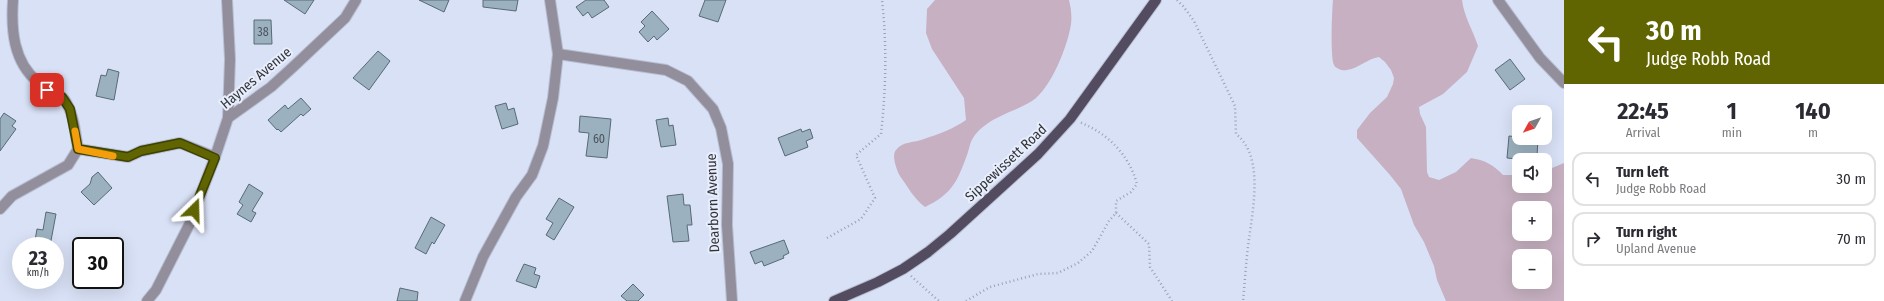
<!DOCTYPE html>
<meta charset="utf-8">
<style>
body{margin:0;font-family:"Fira Sans Condensed",sans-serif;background:#f7f7f7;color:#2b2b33;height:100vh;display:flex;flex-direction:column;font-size:15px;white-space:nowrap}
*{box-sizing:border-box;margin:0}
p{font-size:13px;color:#7c7c81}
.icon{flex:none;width:22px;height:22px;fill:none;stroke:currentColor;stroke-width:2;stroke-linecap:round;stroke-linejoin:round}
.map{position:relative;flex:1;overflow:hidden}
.details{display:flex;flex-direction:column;background:#fff;width:320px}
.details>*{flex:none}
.hud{background:#606501;color:#fff;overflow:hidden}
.needle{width:26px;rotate:230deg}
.fabs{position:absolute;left:1512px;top:105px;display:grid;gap:8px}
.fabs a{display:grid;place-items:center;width:40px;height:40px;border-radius:8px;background:#fff;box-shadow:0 4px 16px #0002;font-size:20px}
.speed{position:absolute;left:12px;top:237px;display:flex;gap:8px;font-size:20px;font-weight:700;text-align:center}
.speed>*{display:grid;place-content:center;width:52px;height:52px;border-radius:50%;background:#fff;box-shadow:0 4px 16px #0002;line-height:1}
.speed small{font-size:10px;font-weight:400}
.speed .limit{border:2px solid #111;border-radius:6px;background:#fff;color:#111}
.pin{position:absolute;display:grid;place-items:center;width:34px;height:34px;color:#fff;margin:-17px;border-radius:8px;box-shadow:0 2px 6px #0006}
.me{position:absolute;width:44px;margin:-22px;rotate:22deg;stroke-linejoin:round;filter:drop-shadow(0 0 3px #0008)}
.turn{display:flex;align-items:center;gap:14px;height:84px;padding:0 16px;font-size:18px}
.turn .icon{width:52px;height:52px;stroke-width:2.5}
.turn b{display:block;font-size:28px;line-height:34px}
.eta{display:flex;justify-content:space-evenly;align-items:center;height:68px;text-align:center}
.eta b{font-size:24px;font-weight:700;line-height:28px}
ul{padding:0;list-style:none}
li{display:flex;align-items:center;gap:12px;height:54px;margin:0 8px 6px;padding:0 8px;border:2px solid #e1e1e2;border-radius:12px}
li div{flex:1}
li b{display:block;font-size:15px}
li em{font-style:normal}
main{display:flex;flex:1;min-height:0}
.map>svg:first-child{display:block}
</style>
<main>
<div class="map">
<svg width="1564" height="301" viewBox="0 0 1564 301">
<rect width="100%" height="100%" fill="#d9e1f6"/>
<g fill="#c6b0c1" fill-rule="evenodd">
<path d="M1069 0C1071 8 1072 16 1071 24 1068 45 1051 89 1032 101 1013 113 987 117 973 138 970 142 969 150 967 155 957 182 952 194 925 207 914 199 908 187 900 176 897 171 891 155 896 150 903 141 914 143 924 139 939 134 953 129 966 120L964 98 932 49 926 33 927 9 935 0Z"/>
<path d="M1333 0H1462C1464 17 1473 30 1478 46L1467 72 1443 94 1419 107 1420 114 1426 127 1427 172 1429 177 1439 180 1456 172 1471 158C1484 160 1494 165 1503 175H1519V186H1545V171L1564 163V301H1446L1437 280 1434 266 1424 242 1414 225 1401 189 1390 175 1357 138V130L1370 113 1387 97 1393 84 1394 78 1391 70 1385 62 1379 57C1367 59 1359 68 1347 70 1343 71 1336 69 1334 65 1330 57 1332 10 1333 0ZM1519 208H1545V234H1519ZM1519 256H1545V282H1519Z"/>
</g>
<g fill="#9cb1bf" stroke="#576a77">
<polygon points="284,0 314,0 305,14"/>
<polygon points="419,0 449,0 444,12"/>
<polygon points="483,0 518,0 516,11 483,7"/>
<polygon points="586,0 604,0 609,7 592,18 588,12 583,16 576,7"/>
<polygon points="705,0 726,0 718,22 699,16"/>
<polygon points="652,11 669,29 657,40 654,36 648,42 639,32 645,26 641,22"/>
<polygon points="254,20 271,20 272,44 254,44"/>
<polygon points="378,51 390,61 369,90 353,78"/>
<polygon points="1510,59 1525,79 1510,90 1495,70"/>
<polygon points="108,69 119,72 114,100 96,96 101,75 106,76"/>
<polygon points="301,98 311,109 303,116 301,114 281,132 278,129 277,130 268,120 285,105 288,109"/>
<polygon points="506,103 508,110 514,108 518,124 502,129 495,106"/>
<polygon points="4,113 16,121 12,126 16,129 0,151 0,119"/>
<polygon points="580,116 611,119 607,158 586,156 589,133 579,132"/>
<polygon points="668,118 669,126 673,125 676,145 661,147 656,120"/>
<polygon points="801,129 802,132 810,129 813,138 806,141 808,147 785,156 778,138"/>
<polygon points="1509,136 1538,139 1537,156 1518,155 1518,159 1507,158"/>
<polygon points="98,172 112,188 94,205 81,192 90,184 92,177"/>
<polygon points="249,184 263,193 252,211 256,213 251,222 237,214 243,205 239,202"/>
<polygon points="683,194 684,205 690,205 692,225 687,225 689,241 673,242 667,196"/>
<polygon points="559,198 574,207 554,240 546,235 553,223 546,219"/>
<polygon points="46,212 56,214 50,246 34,246 37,229 43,230"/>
<polygon points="431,217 445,225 434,244 432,242 426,254 415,248"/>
<polygon points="784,240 789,253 783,256 784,258 764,266 762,261 755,264 750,252"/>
<polygon points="524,264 536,268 534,274 540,276 536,288 516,281"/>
<polygon points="633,284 644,295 638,301 627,301 621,296"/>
<polygon points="400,288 418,292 417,301 397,301"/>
</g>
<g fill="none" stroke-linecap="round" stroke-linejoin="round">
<g stroke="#b7bed1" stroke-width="12">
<g id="minor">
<polyline points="227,0 230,59 228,118"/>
<polyline points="1498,0 1540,58 1564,83"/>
<polyline points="558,54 666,70 688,81 713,109 721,128 728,164 727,225 732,301"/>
<polyline points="78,149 128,157 141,151 180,143 215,157"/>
<path d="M0 209 12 196 68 165 78 149C75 132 74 113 64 99 60 94 45 88 38 82 13 62 11 29 13 0"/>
<polyline points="147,301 156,290 189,225 215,157 228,118 271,87 293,67 345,18 356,0"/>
<polyline points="465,301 483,257 516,197 532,175 543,146 553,98 558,54 550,0"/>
</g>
</g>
<g stroke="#b7bed1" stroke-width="12">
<polyline id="major" points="834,301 878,282 903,269 928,252 950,234 1038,154 1070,119 1156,0"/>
</g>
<g stroke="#9ba2b2" stroke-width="2.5" stroke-dasharray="1 3" stroke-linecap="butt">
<path d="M1177 0 1183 6 1194 21 1235 106 1236 134C1264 156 1253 208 1249 239 1246 260 1245 281 1243 301"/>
<polyline points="1116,213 1149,244 1150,267 1172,301"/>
<path d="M827 238 861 219 875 198 856 155 881 134C886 89 887 45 882 0"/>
<polyline points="911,276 939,301"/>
<path d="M966 301 990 287 1038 274 1058 273 1078 263 1092 251 1109 221 1116 213V201L1131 192 1137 184C1129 155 1108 133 1079 122"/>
</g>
<use href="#minor" stroke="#938e9b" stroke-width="10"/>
<use href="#major" stroke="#534c61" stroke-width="10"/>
</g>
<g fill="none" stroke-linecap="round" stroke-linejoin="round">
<g stroke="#3e4201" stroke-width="10">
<polyline id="route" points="47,90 62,97 70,109 78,149 128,157 141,151 180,143 215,158 194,210"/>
</g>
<use href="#route" stroke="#606501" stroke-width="7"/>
<polyline stroke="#f59e0b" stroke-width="7" points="75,131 78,149 113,156"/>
</g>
<g text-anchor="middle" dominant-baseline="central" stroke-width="4" stroke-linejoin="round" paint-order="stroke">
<g font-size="12" fill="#4c535d">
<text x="263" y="32">38</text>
<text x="599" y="139">60</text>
</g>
<g font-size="14" fill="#31343c" stroke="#e9eefb">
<text transform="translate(256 78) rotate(-40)">Haynes Avenue</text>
<text transform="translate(1006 163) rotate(-43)">Sippewissett Road</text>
<text transform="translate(713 203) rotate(-92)">Dearborn Avenue</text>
</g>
</g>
</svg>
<div class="fabs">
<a><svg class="needle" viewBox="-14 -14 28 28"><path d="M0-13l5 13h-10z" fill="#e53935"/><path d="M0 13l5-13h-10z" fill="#7c7c81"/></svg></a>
<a><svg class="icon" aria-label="sound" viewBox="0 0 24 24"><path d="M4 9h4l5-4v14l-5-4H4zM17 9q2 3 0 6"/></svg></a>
<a>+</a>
<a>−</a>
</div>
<div class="speed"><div>23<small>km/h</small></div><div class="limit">30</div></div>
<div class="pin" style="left:47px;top:90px;background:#d93025"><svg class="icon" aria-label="arrive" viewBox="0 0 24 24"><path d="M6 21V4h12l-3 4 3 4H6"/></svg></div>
<svg class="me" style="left:194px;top:210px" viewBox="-20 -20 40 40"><path d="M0-17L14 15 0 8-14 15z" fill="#606501" stroke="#fff" stroke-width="4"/></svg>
</div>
<section class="details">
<div class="hud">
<div class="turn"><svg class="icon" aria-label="left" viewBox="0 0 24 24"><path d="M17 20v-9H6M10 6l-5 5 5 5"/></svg><div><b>30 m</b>Judge Robb Road</div></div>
</div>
<div class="eta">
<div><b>22:45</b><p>Arrival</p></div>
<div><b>1</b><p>min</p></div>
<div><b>140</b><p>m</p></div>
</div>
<ul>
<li><svg class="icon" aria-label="left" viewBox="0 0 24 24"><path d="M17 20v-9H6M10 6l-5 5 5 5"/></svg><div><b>Turn left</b><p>Judge Robb Road</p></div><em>30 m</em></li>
<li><svg class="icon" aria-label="right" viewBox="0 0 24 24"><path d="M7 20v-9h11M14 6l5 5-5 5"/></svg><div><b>Turn right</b><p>Upland Avenue</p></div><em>70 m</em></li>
</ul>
</section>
</main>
